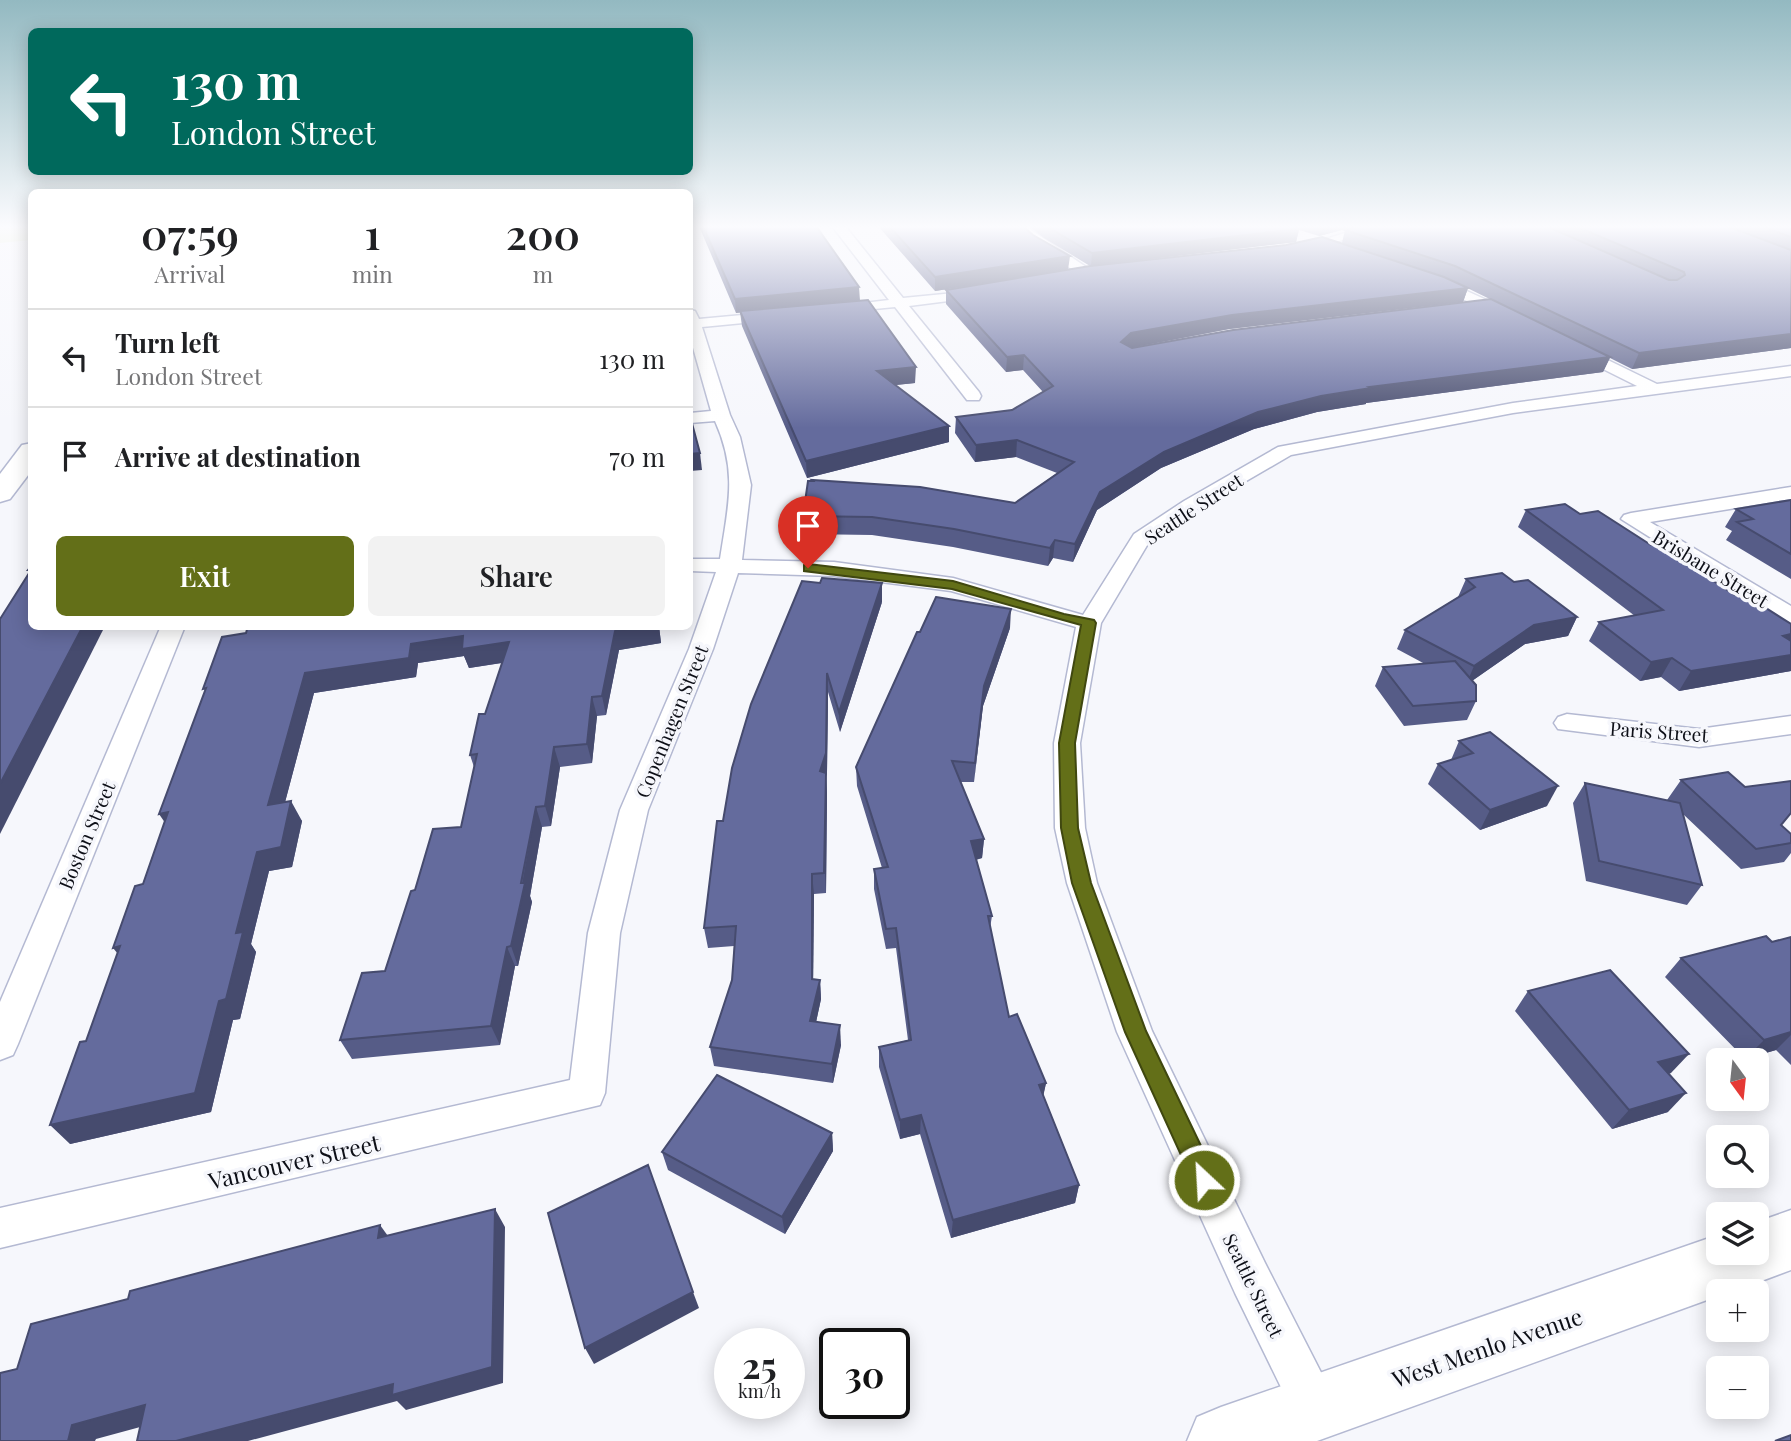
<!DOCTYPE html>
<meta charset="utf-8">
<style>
body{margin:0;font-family:"Playfair Display",serif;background:#f2f2f2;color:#202124;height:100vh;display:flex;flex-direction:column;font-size:26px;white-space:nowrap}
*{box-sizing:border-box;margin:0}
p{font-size:23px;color:#757577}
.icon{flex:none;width:38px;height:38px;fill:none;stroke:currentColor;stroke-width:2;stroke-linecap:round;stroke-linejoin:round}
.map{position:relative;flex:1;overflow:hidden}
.side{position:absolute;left:28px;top:189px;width:665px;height:441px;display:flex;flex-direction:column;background:#fff;border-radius:10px;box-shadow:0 4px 18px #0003}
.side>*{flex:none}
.hud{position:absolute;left:28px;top:28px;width:665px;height:147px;border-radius:10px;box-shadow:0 4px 18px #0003;background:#00695c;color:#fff;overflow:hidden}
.needle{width:46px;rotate:165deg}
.fabs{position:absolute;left:1706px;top:1048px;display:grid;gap:14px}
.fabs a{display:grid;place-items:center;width:63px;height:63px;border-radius:10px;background:#fff;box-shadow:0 4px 18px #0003;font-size:35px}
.speed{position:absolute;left:714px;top:1328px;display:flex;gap:14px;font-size:35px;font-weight:700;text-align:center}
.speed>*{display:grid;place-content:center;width:91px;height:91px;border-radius:50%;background:#fff;box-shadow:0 4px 18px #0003;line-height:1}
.speed small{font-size:18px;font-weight:400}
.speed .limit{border:4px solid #111;border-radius:10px;background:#fff;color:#111}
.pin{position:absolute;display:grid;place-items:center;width:60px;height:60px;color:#fff;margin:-72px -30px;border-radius:50% 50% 50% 0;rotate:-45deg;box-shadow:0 0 7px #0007}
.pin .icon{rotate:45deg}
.me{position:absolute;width:77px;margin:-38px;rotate:335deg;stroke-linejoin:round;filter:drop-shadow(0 0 5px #0008)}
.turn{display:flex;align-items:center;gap:24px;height:147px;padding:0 28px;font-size:32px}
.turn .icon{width:91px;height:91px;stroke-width:2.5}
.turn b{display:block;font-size:49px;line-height:60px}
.eta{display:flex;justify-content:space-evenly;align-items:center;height:119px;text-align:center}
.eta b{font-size:42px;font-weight:600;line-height:49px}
.action{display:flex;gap:14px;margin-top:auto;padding:14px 28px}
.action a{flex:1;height:80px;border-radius:10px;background:#636f18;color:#fff;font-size:28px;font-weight:600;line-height:80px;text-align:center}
.action a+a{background:#f2f2f2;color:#202124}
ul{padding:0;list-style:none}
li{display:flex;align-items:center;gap:21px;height:98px;padding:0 28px;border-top:2px solid #e0e0e0}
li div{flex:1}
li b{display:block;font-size:26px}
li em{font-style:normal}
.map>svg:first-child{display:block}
</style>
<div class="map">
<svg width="1791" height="1441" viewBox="0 0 1791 1441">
<rect width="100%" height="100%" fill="#f6f7fc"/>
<polygon fill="#e3ecbe" points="0,226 31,226 31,240 0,243"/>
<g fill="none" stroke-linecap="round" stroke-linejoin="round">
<g stroke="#b4b9d2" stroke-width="3">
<g id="minor">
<polygon points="832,226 845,226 903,298 985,290 987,293 980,297 909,306 979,392 981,396 979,400 967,400 895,307 833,313 831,310 833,307 838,306 889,300"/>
<polygon points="1011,226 1025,226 1095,273 1088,277 1083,276 1034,246"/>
<polygon points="1368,226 1389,226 1299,253 1293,249"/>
<polygon points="1434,276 1515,313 1517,316 1510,320 1505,319 1429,283 1427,280"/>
<path d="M690 310 695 311 699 319 775 312 782 316 775 320 702 327 730 415 740 437 751 485 742 560 834 562 953 578 1083 615 1134 534 1184 501 1278 447 1513 403 1637 386 1569 352 1567 349 1569 346 1575 344 1657 384 1791 366V376L1513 413 1291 455 1198 509 1149 542 1101 623 1080 743 1085 828 1097 883 1152 1031 1265 1263 1331 1392 1338 1408 1331 1424 1315 1431 1299 1424 1235 1293 1117 1032 1067 883 1055 828 1054 743 1076 627 951 591 834 576 738 573 713 649 648 810 620 933 605 1093 600 1105 0 1248V1208L570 1080 588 933 620 810 689 649 716 572 690 571V559H720C728 506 738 472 715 421L690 423V413L711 411 690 337Z"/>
<polygon points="1791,487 1791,499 1650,522 1791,606 1791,623 1783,621 1621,519 1624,515 1631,513"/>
<polygon points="161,626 185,626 18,1044 13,1055 0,1060 0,1002"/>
<polygon points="1567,714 1699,729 1791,716 1791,734 1699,747 1558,729 1554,723 1558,717"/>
</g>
</g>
<g stroke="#b4b9d2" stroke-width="3">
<polygon id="secondary" points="1791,1210 1791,1270 1732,1292 1718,1292 1718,1296 1317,1441 1187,1441 1197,1417 1221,1407 1718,1235 1718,1253 1757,1253 1757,1222"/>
</g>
<g stroke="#b4b9d2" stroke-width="3">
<polygon id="trunk" points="32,443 32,470 10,499 0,502 0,474 22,445"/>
</g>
<use href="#minor" fill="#fff" fill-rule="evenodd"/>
<use href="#secondary" fill="#fff" fill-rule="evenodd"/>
<use href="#trunk" fill="#fff" fill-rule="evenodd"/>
</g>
<g fill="#565c87" fill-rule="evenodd">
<polygon points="699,226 816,226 860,301 915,383 895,385 949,426 949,442 807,478 742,326 740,312 736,313"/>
<path d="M878 226H1023L1068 270 1090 266 1044 238 1029 226H1357L1319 236 1299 230 1296 242 1115 263 1342 243 1345 230 1359 226H1791V348L1632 369 1610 358 1603 372 1366 403V404L1317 412 1254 429 1161 468 1097 510 1073 562 1053 558 1048 566 953 547 872 535 804 534 803 516 1015 503 1057 473 1016 457 975 462 955 433 956 417 1012 410 1043 392 1023 370 1006 372 946 304V290L1044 274 935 291ZM1447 278 1510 309 1131 348 1229 329 1463 302 1468 288Z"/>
<polygon points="1791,500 1791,579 1726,540 1732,531 1725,527 1736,509"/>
<polygon points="1526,510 1580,514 1651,545 1735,595 1791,624 1791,671 1679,691 1661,677 1640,681 1589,641 1599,622 1635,616 1518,527"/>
<polygon points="1466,579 1514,582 1577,617 1568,636 1525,644 1472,681 1476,701 1467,720 1404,726 1375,686 1383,667 1425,664 1397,649 1405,630 1458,597"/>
<polygon points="882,602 840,732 828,692 827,772 826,776 827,793 826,893 814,894 813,979 820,980 821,999 816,1022 841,1045 833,1083 714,1066 710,1047 732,980 734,946 708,948 704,928 732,768"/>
<polygon points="248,626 659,626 661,643 619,650 606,715 597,716 592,763 560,767 551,826 542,827 530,896 532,902 518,966 515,966 500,1045 352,1059 340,1040 385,971 415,890 461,827 474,767 470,755 485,714 502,663 469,668 464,656 418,663 416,677 314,693 285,802 302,821 292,867 269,871 251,944 256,952 240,1019 233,1020 211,1112 70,1144 86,1041 165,822 205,692 246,633"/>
<polygon points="1010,628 983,706 974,782 960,782 984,839 982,858 976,860 992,916 990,928 1009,1017 1046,1083 1043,1096 1079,1185 1075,1203 951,1238 920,1134 900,1139 879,1067 879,1047 908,1040 896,948 886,949 874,889 874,869 882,868 857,786 856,767"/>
<polygon points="1459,741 1547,806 1480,830 1428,784 1438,764 1451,760"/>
<polygon points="1681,780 1781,826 1791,834 1791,853 1784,862 1741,869 1683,814 1702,885 1687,905 1586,881 1573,803 1585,783 1669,801 1667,800"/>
<polygon points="1791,937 1791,1065 1776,1050 1745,1059 1665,977 1681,958 1772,942"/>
<polygon points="1528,991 1671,1073 1668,1074 1668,1112 1612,1129 1515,1011"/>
<polygon points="832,1133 833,1151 785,1234 668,1170 662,1152"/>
</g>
<g fill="#464b6e">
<polygon points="1322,226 1357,226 1319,236"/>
<polygon points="1299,229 1296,242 1091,266 1092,253"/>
<polygon points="1070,256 1068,270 935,291 935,277"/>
<polygon points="859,287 860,301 736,313 735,299"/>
<polygon points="1468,288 1463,302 1229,329 1129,348 1121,342 1131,333 1232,315"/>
<polygon points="1791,334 1791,348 1632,369 1639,353"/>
<polygon points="1024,355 1023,370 1006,372 1007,357"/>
<polygon points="1610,357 1603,372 1366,403 1366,404 1317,412 1254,429 1161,468 1097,510 1073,562 1075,544 1100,492 1164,452 1258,412 1321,396 1369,387"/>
<polygon points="916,367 915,383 877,387 877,371"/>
<polygon points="949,426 949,442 807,478 806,461"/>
<polygon points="1017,440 1016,457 975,462 976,445"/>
<polygon points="700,453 702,470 690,471 690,454"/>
<polygon points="1055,540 1053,558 1048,566 1050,548"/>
<polygon points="882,583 882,602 840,732 839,712"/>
<polygon points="1011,609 1010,628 983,706 974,782 984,686"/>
<polygon points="1577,617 1568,636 1525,644 1466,685 1474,666 1534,625"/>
<polygon points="83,626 105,626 0,834 0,784"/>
<polygon points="643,626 659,626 661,643 619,650 606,715 602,696 615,631"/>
<polygon points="1791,634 1791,649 1783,636"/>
<polygon points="463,636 509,642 514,661 469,668 464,656 418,663 416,677 314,693 279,825 268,805 305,673 411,644"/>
<polygon points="1791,655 1791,671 1679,691 1691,671"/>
<polygon points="1672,658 1661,677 1640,681 1651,662"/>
<polygon points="827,673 828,692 827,772 826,776 827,793 826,893 820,771"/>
<polygon points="592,697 597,716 592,763 587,744"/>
<polygon points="554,747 560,767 551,826 545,806"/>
<polygon points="1558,786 1547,806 1480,830 1490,810"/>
<polygon points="291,801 302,821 292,867 269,871 251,944 256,952 240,1019 233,1020 211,1112 70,1144 50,1125 257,852"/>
<polygon points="536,807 542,827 530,896 532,902 518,966 511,946"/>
<polygon points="168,812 172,833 159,814"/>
<polygon points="984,839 982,858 969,861 971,841"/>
<polygon points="812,874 814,894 813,998 812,979"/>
<polygon points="120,946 129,967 113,948"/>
<polygon points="507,947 515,966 500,1045 491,1026"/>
<polygon points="820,980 821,999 812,1041 810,1021"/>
<polygon points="840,1025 841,1045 833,1083 832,1064"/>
<polygon points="1791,1032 1791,1035 1776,1050 1745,1059 1764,1040"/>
<polygon points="1689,1054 1671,1073 1641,1081 1658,1062"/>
<polygon points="1046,1083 1042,1102 1039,1085"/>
<polygon points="1686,1093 1668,1112 1612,1129 1629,1110"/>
<polygon points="921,1115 920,1134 900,1139 900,1120"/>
<polygon points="832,1133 833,1151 785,1234 782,1217"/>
<polygon points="1079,1185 1075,1203 951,1238 953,1220"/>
<polygon points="495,1209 505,1227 503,1383 406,1410 397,1401 248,1441 176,1441"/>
<polygon points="380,1225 393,1243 378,1238"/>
<polygon points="693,1292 699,1308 594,1364 585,1348"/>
<polygon points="145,1405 166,1420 96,1439 95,1441 68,1441 72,1425"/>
</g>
<g fill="#646b9d" stroke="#464b6e" stroke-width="2">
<polygon points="703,226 816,226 859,287 735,299"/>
<polygon points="889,226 1023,226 1033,235 1070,256 935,277"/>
<polygon points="1046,226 1290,226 1299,229 1092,253"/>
<polygon points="1359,226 1546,226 1669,280 1677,280 1685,275 1684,272 1575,226 1727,226 1791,250 1791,334 1639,353 1455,266 1345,230"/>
<polygon points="1761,226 1791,226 1791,237"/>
<polygon points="1322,237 1444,277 1468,288 1232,315 1131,333 1121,342 1132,348 1233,330 1491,299 1610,357 1369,387 1371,388 1321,396 1258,412 1164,452 1100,492 1075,544 1055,540 1050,548 954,529 872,517 803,516 808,481 813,481 812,480 920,487 1015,503 1074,462 1017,440 976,445 956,417 1012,410 1053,386 1024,355 1007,357 946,290 1090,266 1286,245"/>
<polygon points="868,300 916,367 877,371 949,426 806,461 740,311"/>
<polygon points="690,416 700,453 690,454"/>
<polygon points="1791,500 1791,554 1737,522 1753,519 1736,509"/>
<polygon points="1565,504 1580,514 1598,511 1651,545 1657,544 1735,595 1744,594 1791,624 1791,634 1783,636 1791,641 1791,655 1691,671 1672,658 1651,662 1599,622 1663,610 1526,510"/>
<polygon points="32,565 32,626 83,626 0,784 0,619 31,570 28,570"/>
<polygon points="1502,573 1514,582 1528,580 1577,617 1534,625 1474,666 1405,630 1475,587 1466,579"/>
<polygon points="822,578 882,583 839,712 827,673 826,753 820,771 826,773 824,873 812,874 812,979 820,980 810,1021 840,1025 832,1064 710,1047 732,980 736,926 704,928 717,821 723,821 732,768 751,704 802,581 820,583"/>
<polygon points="936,597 1011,609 984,686 975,763 952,761 984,839 971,841 992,916 988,916 1009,1017 1017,1014 1046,1083 1039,1085 1079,1185 953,1220 921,1115 900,1120 879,1047 911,1040 896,928 886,929 874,869 888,867 856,767 917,632 920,632"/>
<polygon points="248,626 643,626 615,631 602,696 592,697 587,744 554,747 545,806 536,807 521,883 525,883 511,946 507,947 491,1026 340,1040 362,973 385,971 411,891 415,890 433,829 461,827 477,754 470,755 479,714 485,714 509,642 462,649 463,636 411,644 409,658 305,673 268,805 291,801 281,847 257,852 236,933 243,932 226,999 219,1001 195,1093 50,1125 80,1042 86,1041 120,946 113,948 135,886 143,884 168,812 159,814 206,688 203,689 222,637 246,633"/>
<polygon points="1455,661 1476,685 1476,701 1413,706 1383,667"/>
<polygon points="1490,732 1558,786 1490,810 1438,764 1473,753 1459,741"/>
<polygon points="1728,772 1745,787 1791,781 1791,813 1781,825 1791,834 1791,843 1756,849 1681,780"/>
<polygon points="1585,783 1680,803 1702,885 1599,861"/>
<polygon points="1766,936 1772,942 1791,937 1791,1032 1764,1040 1681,958"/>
<polygon points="1610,970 1689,1054 1658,1062 1686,1093 1629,1110 1528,991"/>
<polygon points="717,1075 832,1133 782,1217 662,1152"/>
<polygon points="648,1165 693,1292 585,1348 548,1213"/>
<polygon points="495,1209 492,1367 392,1395 393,1384 176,1441 137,1441 145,1405 72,1425 68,1441 0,1441 0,1373 17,1369 31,1324 128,1299 130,1291 380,1225 378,1238"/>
<polygon points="1791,1435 1791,1441 1775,1441"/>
</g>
<linearGradient id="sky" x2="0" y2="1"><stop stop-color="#93b9c1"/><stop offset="0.53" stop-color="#fbfbfe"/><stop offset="1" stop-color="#fbfbfe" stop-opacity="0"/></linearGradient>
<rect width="1791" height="428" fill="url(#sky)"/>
<polygon fill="#636f18" stroke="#404810" stroke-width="2" points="808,564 953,581 1064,614 1094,620 1096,623 1075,743 1078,828 1091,883 1146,1031 1213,1171 1216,1180 1213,1188 1204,1191 1196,1188 1125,1032 1072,883 1061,828 1059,743 1081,625 952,589 804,571 804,565"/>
<g text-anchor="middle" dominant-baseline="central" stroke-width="7" stroke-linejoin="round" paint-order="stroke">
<g font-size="19" fill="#0d0f17" stroke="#f6f7fc">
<text transform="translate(1193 508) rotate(-33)">Seattle Street</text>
<text transform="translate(1711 568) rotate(31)">Brisbane Street</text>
<text transform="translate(671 721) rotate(-68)">Copenhagen Street</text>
<text transform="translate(1659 731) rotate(4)">Paris Street</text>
<text transform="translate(86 835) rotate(-67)">Boston Street</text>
<text transform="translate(1254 1285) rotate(64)">Seattle Street</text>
</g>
<g font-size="23" fill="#0d0f17" stroke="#f6f7fc">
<text transform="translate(294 1161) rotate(-13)">Vancouver Street</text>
<text transform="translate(1487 1347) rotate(-19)">West Menlo Avenue</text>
</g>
</g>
</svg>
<div class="fabs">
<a><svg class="needle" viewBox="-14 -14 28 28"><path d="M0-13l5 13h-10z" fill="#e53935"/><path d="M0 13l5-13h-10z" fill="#757577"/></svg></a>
<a><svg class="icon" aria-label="search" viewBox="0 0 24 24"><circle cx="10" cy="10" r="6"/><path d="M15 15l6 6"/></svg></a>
<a><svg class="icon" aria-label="layers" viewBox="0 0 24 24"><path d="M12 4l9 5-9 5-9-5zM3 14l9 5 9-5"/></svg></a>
<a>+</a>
<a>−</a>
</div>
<div class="speed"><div>25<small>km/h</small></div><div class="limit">30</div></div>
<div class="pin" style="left:808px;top:568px;background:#d93025"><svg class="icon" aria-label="arrive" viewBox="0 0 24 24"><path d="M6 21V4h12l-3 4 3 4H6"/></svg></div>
<svg class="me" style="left:1204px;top:1180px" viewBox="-20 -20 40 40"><circle r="17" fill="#636f18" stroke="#fff" stroke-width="3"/><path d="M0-11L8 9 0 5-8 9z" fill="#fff"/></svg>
<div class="hud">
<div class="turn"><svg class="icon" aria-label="left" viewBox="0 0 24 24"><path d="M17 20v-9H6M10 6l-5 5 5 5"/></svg><div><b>130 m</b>London Street</div></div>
</div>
<section class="side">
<div class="eta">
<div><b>07:59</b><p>Arrival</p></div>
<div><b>1</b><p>min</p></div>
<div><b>200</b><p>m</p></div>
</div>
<ul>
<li><svg class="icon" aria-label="left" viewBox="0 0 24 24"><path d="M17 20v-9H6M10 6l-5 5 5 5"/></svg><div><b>Turn left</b><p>London Street</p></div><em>130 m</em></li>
<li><svg class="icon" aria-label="arrive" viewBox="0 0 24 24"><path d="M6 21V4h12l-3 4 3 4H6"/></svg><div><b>Arrive at destination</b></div><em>70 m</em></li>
</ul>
<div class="action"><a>Exit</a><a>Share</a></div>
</section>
</div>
